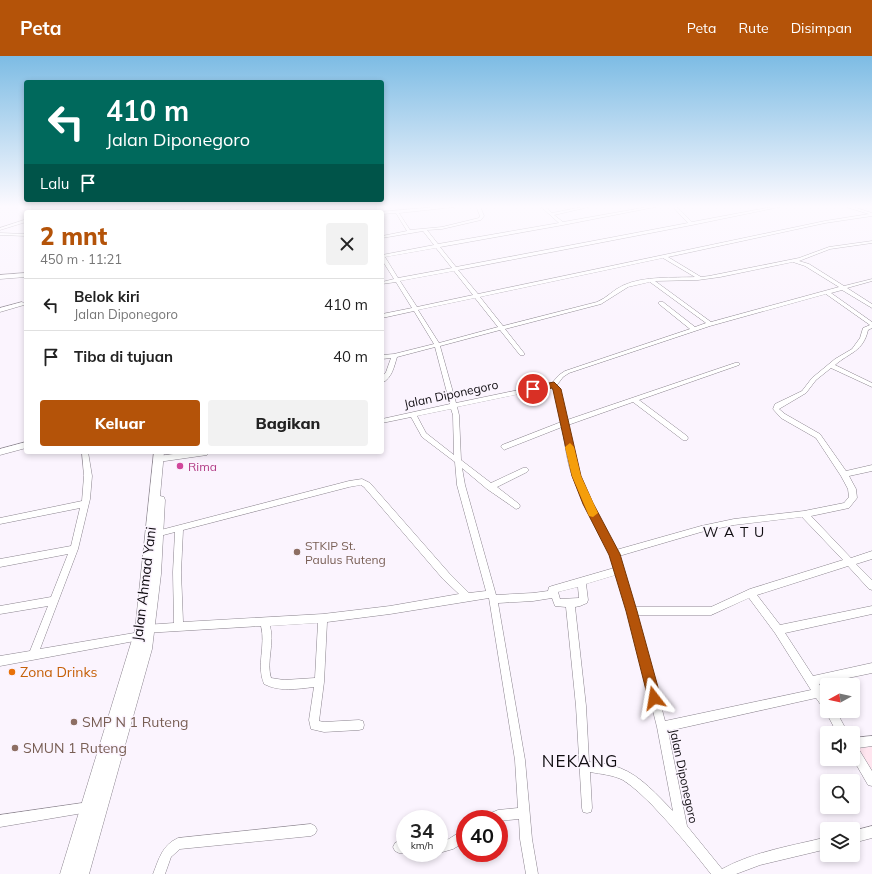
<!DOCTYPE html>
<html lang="id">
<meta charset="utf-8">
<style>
body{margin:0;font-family:Mulish,sans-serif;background:#f2f2f2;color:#222;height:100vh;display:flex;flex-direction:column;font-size:15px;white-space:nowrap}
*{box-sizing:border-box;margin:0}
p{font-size:13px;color:#767676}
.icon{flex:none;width:22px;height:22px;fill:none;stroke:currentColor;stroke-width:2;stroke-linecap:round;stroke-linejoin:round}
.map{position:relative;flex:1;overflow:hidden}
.details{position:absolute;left:24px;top:154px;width:360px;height:244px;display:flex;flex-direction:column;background:#fff;border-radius:4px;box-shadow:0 2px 6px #0003}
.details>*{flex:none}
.top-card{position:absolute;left:24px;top:24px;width:360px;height:122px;border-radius:4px;box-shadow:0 2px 6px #0003;background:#00695c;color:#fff;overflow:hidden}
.needle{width:26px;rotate:262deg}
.buttons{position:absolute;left:820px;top:622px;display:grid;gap:8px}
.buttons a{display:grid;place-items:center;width:40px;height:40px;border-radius:4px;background:#fff;box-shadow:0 2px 6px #0003;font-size:20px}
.speed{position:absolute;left:396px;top:754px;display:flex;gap:8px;font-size:20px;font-weight:700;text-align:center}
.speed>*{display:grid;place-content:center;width:52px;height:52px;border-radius:50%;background:#fff;box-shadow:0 2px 6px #0003;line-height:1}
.speed small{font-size:10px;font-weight:400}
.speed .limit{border:6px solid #d22;background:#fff;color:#111}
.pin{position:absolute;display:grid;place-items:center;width:34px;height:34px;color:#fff;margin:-17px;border:2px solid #fff;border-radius:50%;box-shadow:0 1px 4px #0007}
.me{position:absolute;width:44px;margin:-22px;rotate:346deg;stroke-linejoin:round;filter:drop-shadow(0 0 3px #0008)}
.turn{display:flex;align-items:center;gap:14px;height:84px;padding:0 16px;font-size:18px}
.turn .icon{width:52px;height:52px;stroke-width:2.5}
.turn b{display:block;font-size:28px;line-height:34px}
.then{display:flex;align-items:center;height:38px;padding:0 16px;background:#0003;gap:8px;font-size:15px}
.round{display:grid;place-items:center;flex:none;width:42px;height:42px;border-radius:4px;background:#f2f2f2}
.summary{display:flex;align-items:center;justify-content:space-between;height:68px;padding:0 16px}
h1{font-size:24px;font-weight:800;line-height:30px;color:#b45309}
.action{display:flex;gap:8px;margin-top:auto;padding:8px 16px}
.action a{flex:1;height:46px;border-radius:4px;background:#b45309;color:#fff;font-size:16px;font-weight:800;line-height:46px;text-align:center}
.action a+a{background:#f2f2f2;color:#222}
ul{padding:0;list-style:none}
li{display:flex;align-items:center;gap:12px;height:52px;padding:0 16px;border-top:1px solid #e0e0e0}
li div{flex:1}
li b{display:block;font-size:15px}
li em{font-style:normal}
header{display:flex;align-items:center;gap:24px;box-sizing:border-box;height:56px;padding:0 20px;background:#b45309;color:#fff}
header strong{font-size:19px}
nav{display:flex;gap:22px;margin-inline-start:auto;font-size:14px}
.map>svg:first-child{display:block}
</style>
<header>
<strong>Peta</strong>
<nav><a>Peta</a><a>Rute</a><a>Disimpan</a></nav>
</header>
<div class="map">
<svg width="872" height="818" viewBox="0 0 872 818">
<rect width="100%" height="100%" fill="#fbf4fe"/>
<polygon fill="#ffe5ef" points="872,688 872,716 855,689"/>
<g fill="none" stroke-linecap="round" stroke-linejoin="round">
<g stroke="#8b848e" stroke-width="1">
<g id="minor">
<polygon points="139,150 182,152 184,153 182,154 141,152 137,155 116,156 115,155 117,154 136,153"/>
<polygon points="235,150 272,150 270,151 237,151"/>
<path d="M445 150H456L454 151 399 157 410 174 442 171 479 162 480 160 476 150H480L484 160 481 164 442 173 427 174 438 188 559 167 540 150H544L552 157 587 150H593L554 159 563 166 653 150H660L563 169 440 191 456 211 688 167 672 150H676L692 166 777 150H784L692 169 458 214 478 238 825 165 869 158 846 151 845 150H850L872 157V160L825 167 668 201 701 221 709 220 799 202 829 191 872 185V187L830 193 799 205 809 208 844 230 872 223V225L847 232 872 248V252L842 234 831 237 872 266V272L868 274C863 296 850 296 835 309L872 327V331L831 312 816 324 806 337 779 353 785 358 820 378 846 415 872 409V415L849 420 856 433 857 442 849 452 811 460 851 502 872 495V503L856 508 872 524V534L869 533 848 510 757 539 780 569 872 550V558L785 577 813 620 872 607V617L819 628 827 641V655H836L848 677H837L827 658 825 654 824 653 816 642 668 675 687 770 722 813C755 795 792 790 827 781V793L760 809 736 818H711C693 795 674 772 653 750 644 741 634 731 623 724 613 719 601 718 590 716L592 752 591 756 587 757 583 756 582 752 576 650 566 551 555 550 552 542 533 545 498 547 525 704 532 783 538 818H526L520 783 519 763 499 765V763H484L486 759 498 754 518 752 515 704 489 542 390 558 327 566 324 626 319 665 324 666 359 664 363 665 364 669 363 673 359 674 324 676 311 673 309 664 314 631C297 633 279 636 264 628 256 609 266 590 261 570L145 577 142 576 141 573 142 570 145 569 174 567 173 516 175 476 156 481 153 480 152 478 153 476 349 425 362 423 370 427 449 517 469 537 486 535 457 429 455 406 422 381 411 361 382 367V363L450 348 435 291 397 301C394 311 392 322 382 327V321L386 316 391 302 382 303V299L394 298 434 288 414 255 382 262V258L412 252 396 226 382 228V226L394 223 382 204V199L434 189 423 175 382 182V180L407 175 396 157 382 158 381 156ZM436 192 452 212 398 222 385 201ZM663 202 695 221C673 222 644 220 624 229 614 233 607 242 597 246L503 270 480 241ZM793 206 805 210 839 231 711 266 655 225 698 224 720 221ZM454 215 473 239 417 251 400 225ZM650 226 706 267 695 271 663 246H659V248L690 273 565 315 559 319 552 327 456 347 440 290 500 274 520 299H524V297L505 273 601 248 628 231ZM826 238 870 269 863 272 860 282 852 293 835 303 812 322 802 335 775 348 773 353 781 362 816 382 841 420 848 433 849 441 844 447 804 455 734 463 701 470 616 494 591 447 580 420 568 369 633 346 683 384H687L688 382 687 380 639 344 739 309 740 308 739 307H735L567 364 559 331 557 329 563 321 569 317 710 270ZM475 242 498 271 439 287 418 254ZM553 331 561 366 502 389 501 391 504 394 506 393 562 371C565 387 567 407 573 422 585 453 605 481 614 512L552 530 549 531 548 535 533 537 496 539 465 429 462 412 487 433 516 453 519 452 520 450 519 448 497 431 527 416 529 414 527 412H523L491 427 461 404 459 359 457 351ZM451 353 453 359 454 399 426 377 417 360ZM361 429 364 431 443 523 459 538 390 550 323 558 183 566 181 516 183 474 349 431ZM802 461 843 504 750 533 711 551H635L619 500 701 476 734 469ZM616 519 628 555 657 671 673 755C657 739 641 720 620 712 610 708 600 707 589 706L586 650 575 551 580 550 587 547 588 544 586 528ZM578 531 579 542 560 543 558 536ZM749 542 775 577 811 634 665 665 637 559H711ZM318 567 315 622 284 624 271 622C266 605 275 587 270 570Z"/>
<polygon points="24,164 26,164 26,166 0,174 0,172"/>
<polygon points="0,177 26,178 26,180 0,179"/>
<polygon points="22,246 25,248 24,249 0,256 0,252"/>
<polygon points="26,386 26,392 0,399 0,393"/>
<polygon points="82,396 88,396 92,420 90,443 78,493 40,593 140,576 143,577 144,580 143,583 140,584 0,610 0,600 30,595 48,550 0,558 0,550 51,541 68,498 0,511 0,503 71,490 80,452 0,468 0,462 82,445 84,420"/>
<polygon points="189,396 210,396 207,399 158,406 156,405 155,403 156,401 158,400"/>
<polygon points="872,680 872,690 858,692 872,715 872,730 868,729 853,703 853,682"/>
<polygon points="89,746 93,747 94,751 93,755 89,756 0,771 0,759"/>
<path d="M311 768 315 770 317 774 315 778 311 780 180 793 171 801 165 818H153C159 803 162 789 178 782Z"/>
<polygon points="872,770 872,782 853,787 853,775"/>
<polygon points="465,773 465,786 453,793 439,797 439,785 447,784"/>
<polygon points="399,785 405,785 405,797 399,797 395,795 393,791 395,787"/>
</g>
</g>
<g stroke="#8b848e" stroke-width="1">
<g id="highway">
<polygon points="235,150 241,150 233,156 226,156"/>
<polygon points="26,217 26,221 0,223 0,219"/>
<polygon points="154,396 164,396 160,440 164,441 165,444 161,518 152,593 89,818 60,818 135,574"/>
</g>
</g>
<use href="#minor" fill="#fff" fill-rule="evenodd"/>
<use href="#highway" fill="#fff" fill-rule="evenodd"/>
</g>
<linearGradient id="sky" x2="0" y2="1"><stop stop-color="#7dbce4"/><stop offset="0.57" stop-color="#fdfaff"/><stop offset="1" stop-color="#fdfaff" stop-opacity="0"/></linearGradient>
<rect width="872" height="264" fill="url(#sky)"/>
<polygon fill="#b45309" stroke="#753606" points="554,326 561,333 581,420 593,447 620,498 637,555 661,642 659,646 654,648 650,646 648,642 626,555 609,499 583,448 572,420 553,334 552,332 533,336 529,333 533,330"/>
<polygon fill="#f59e0b" points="570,387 574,391 581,420 598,457 593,461 589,460 572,420 565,391"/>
<circle fill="#d1479c" stroke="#fbf4fe" stroke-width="1.5" cx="180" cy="410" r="4"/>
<g fill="#8d6e63" stroke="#fbf4fe" stroke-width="1.5">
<circle cx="297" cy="496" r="4"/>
<circle cx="74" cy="666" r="4"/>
<circle cx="15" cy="692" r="4"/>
</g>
<circle fill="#e8710a" stroke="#fbf4fe" stroke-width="1.5" cx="12" cy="616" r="4"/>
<g text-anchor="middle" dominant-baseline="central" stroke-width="3" stroke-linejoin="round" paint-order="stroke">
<g font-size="12" fill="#100d11" stroke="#fbf4fe">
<text transform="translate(451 338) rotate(-12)">Jalan Diponegoro</text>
<text transform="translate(684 720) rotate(78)">Jalan Diponegoro</text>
</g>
<g font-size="12" fill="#b23c85" stroke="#fbf4fe" text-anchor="start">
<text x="188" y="410">Rima</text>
</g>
<g font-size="12" fill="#785e54" stroke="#fbf4fe" text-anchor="start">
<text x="305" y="489">STKIP St.<tspan x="305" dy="14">Paulus Ruteng</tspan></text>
</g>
<g font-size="14" letter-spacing="1" fill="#100d11" stroke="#fbf4fe">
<text x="734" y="476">W A T U</text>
</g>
<g font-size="14" fill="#100d11" stroke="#fbf4fe">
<text transform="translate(144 528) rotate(-83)">Jalan Ahmad Yani</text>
</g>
<g font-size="14" fill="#c56008" stroke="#fbf4fe" text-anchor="start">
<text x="20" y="616">Zona Drinks</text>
</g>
<g font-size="14" fill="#785e54" stroke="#fbf4fe" text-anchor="start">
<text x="82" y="666">SMP N 1 Ruteng</text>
<text x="23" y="692">SMUN 1 Ruteng</text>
</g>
<g font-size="17" letter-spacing="1" fill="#100d11" stroke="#fbf4fe">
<text x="580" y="704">NEKANG</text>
</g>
</g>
</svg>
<div class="buttons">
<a><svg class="needle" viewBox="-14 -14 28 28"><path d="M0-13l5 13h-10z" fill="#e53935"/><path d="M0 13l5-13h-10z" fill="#767676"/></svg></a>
<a><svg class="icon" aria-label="sound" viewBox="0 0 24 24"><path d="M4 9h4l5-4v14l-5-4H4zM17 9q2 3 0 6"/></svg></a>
<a><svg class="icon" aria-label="search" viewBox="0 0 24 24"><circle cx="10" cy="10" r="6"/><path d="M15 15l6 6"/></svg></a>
<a><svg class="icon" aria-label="layers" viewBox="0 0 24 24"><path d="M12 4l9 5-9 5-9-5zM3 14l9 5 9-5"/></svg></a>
</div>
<div class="speed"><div>34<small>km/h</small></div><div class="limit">40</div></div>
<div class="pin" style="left:533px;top:333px;background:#d93025"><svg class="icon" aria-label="arrive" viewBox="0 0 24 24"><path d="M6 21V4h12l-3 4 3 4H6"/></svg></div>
<svg class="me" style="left:654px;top:642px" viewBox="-20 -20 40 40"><path d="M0-17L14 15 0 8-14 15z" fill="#b45309" stroke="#fff" stroke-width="4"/></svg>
<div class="top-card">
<div class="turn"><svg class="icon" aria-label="left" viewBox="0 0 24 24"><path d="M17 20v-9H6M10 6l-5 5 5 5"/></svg><div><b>410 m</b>Jalan Diponegoro</div></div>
<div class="then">Lalu<svg class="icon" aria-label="arrive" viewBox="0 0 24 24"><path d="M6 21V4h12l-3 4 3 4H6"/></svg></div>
</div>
<section class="details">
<div class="summary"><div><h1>2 mnt</h1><p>450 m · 11:21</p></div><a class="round"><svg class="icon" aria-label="close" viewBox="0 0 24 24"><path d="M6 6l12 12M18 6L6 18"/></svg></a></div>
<ul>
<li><svg class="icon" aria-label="left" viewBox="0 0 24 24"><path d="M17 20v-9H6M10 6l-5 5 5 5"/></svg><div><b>Belok kiri</b><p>Jalan Diponegoro</p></div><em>410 m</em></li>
<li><svg class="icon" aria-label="arrive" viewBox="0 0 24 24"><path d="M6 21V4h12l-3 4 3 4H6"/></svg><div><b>Tiba di tujuan</b></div><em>40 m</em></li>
</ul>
<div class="action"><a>Keluar</a><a>Bagikan</a></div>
</section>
</div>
